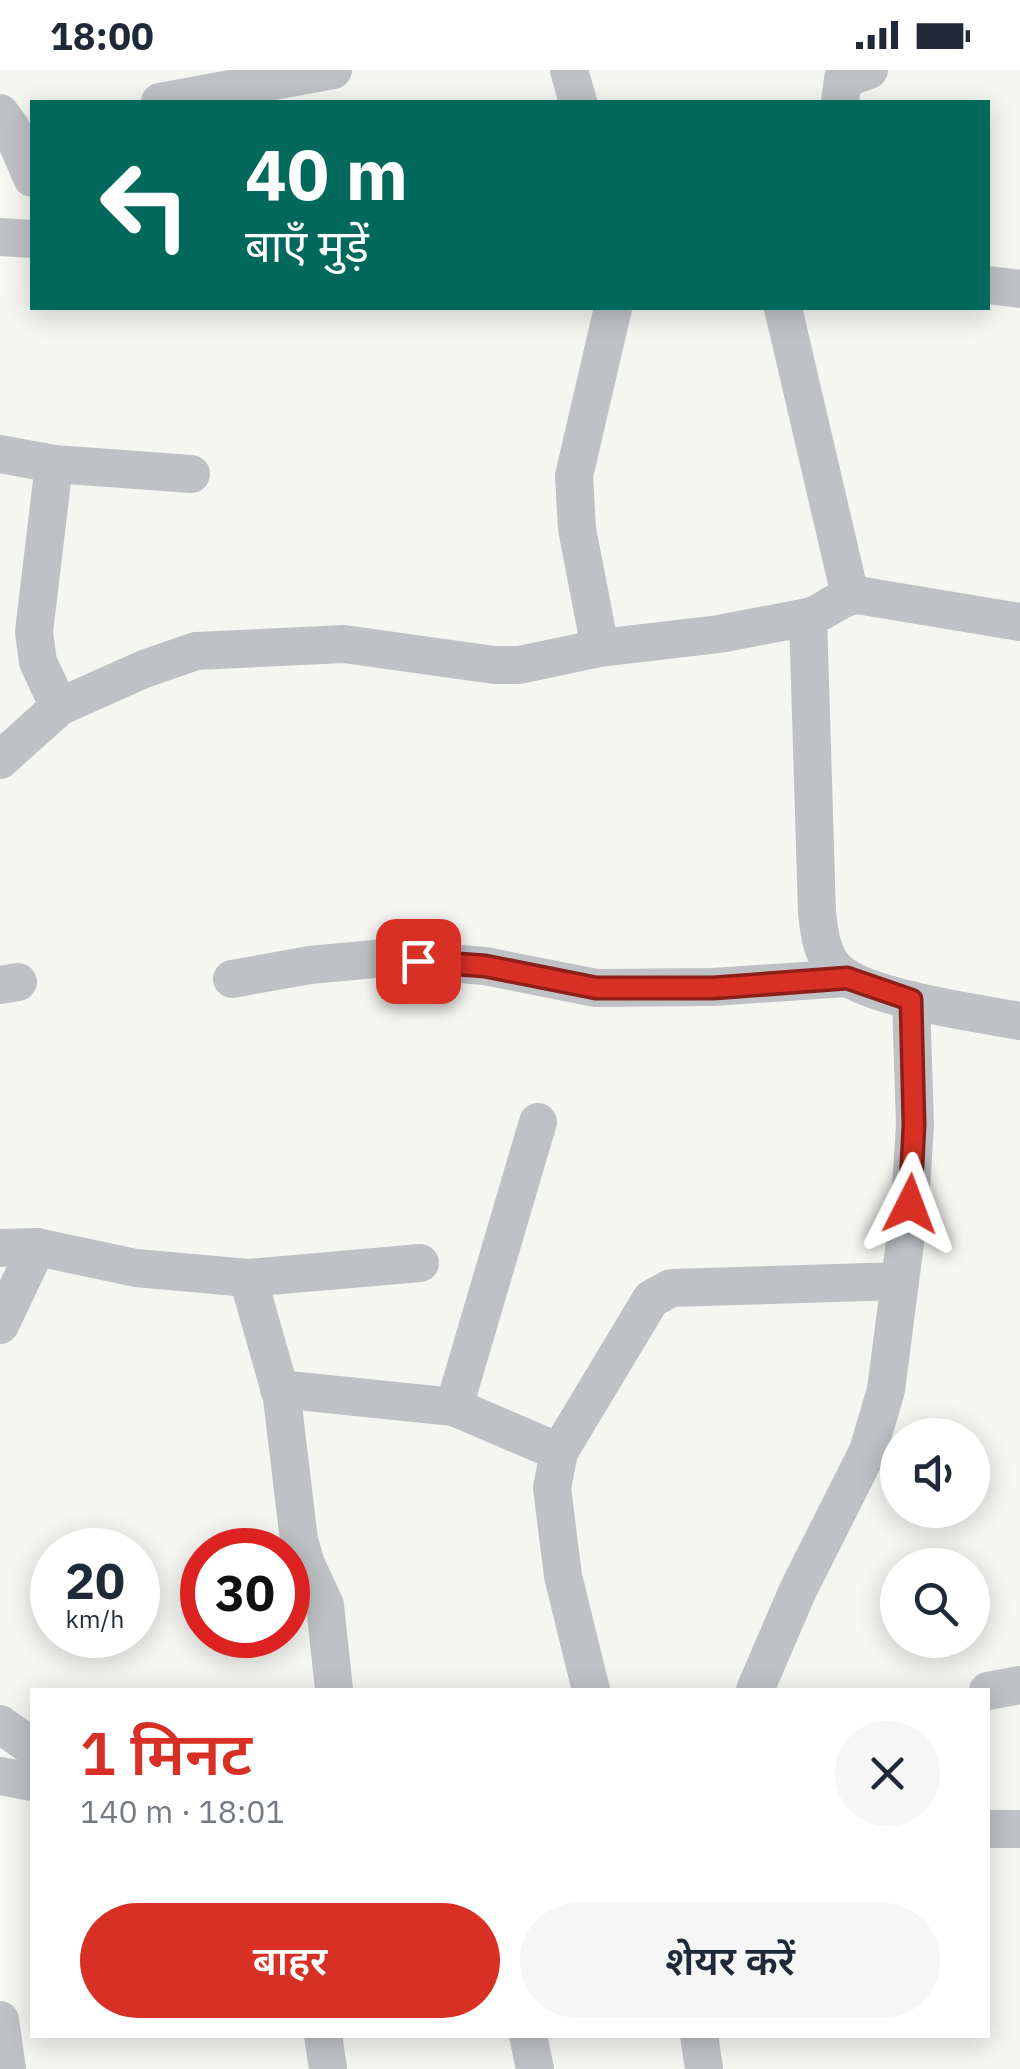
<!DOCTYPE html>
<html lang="hi">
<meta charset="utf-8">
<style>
body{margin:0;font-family:"IBM Plex Sans","Noto Sans Devanagari",sans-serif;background:#f6f6f7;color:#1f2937;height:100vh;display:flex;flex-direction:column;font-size:38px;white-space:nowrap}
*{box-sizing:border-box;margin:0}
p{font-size:32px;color:#747a83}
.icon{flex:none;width:55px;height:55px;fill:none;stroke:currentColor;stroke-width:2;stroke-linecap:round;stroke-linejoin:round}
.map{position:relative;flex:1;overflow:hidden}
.panel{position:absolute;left:30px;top:1618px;width:960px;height:350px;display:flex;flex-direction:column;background:#fff;border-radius:0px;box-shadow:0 5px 25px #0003}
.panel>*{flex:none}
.hud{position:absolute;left:30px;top:30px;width:960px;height:210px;border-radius:0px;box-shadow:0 5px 25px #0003;background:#00695c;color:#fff;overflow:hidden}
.controls{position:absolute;left:880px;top:1348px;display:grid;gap:20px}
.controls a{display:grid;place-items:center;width:110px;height:110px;border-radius:50%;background:#fff;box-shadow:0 5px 25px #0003;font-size:50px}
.speed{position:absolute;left:30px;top:1458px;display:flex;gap:20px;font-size:50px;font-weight:700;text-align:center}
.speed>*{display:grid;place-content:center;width:130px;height:130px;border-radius:50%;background:#fff;box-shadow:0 5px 25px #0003;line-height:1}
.speed small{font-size:25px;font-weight:400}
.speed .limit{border:15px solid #d22;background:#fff;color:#111}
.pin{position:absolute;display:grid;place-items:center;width:85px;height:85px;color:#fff;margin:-42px;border-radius:20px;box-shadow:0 5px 15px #0006}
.me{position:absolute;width:110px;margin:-55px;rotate:3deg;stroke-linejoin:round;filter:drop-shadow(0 0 8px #0008)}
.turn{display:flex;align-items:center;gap:35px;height:210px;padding:0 50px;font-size:45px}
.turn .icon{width:130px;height:130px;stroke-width:2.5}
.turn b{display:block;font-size:70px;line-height:85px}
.round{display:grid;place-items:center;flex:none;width:105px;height:105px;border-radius:52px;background:#f6f6f7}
.headline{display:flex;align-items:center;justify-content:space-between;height:170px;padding:0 50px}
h1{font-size:60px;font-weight:600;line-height:75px;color:#d93025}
.button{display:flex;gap:20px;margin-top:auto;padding:20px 50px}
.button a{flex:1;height:115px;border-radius:60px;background:#d93025;color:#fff;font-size:40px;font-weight:600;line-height:115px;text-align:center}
.button a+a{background:#f6f6f7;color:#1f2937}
.status{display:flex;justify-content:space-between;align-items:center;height:70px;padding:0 50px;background:#fff;direction:ltr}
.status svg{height:28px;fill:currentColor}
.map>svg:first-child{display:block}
</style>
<div class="status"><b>18:00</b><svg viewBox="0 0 49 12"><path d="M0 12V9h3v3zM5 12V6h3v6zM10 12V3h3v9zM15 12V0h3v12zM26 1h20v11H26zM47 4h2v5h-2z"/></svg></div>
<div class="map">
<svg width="1020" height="1999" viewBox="0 0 1020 1999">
<rect width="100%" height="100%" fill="#f5f5f1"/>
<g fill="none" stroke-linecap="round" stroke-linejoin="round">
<g stroke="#bec2c5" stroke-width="38">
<polyline points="569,0 578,32"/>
<polyline points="160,32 333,0"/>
<polyline points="840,32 843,9 869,0"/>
<polyline points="0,43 11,58 32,108"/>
<polyline points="0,167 32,169"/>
<polyline points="988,215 1020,219"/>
<polyline points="783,238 850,525"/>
<polyline points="0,384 54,394 191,404"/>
<polyline points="54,394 34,562 38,592 59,637"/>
<path d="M808 547 817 843C819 860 821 880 832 895 856 928 978 943 1020 951"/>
<polyline points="600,578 577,459 574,406 613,238"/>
<path d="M0 690 59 637 144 599 196 581 344 574 494 595H519L600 578 719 564 808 547C826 543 837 527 857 525L1020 552"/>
<polyline points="232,909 310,895 385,888 485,896 596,918 713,917 847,908"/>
<polyline points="0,915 18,912"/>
<polyline points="0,1178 37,1177 136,1198 248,1208 420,1193"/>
<polyline points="248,1208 282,1328 299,1470 306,1494 325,1535 334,1620"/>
<polyline points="0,1255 37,1177"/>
<polyline points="279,1319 454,1337 559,1382"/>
<polyline points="454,1337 538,1052"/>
<polyline points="591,1620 563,1506 552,1418 559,1382 651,1229 671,1218 900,1211"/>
<polyline points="755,1620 798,1520 868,1381 886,1320 910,1134 915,1055 911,930"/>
<polyline points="988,1621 1020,1615"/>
<polyline points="0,1654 32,1677"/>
<polyline points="0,1706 32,1712"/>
<polyline points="988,1759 1020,1759"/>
<polyline points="0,1950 7,1999"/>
<polyline points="323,1965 328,1999"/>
<polyline points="528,1965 535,1999"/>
<polyline points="699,1965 704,1999"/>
</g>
</g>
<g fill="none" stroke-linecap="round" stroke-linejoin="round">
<g stroke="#8d1f18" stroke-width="25">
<polyline id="route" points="418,891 485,896 596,918 713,918 847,908 911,930 914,1055 910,1134"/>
</g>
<use href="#route" stroke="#d93025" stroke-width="18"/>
</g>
</svg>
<div class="controls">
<a><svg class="icon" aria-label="sound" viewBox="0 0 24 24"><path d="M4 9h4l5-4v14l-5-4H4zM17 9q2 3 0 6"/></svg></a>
<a><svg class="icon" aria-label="search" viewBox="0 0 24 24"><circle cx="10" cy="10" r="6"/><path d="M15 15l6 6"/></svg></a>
</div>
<div class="speed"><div>20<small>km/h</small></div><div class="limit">30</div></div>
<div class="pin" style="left:418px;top:891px;background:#d93025"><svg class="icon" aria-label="arrive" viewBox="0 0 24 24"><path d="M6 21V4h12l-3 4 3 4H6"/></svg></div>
<svg class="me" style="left:910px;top:1134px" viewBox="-20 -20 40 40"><path d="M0-17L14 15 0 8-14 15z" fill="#d93025" stroke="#fff" stroke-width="4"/></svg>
<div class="hud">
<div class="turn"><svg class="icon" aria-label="left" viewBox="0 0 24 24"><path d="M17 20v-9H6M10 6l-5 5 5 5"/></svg><div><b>40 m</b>बाएँ मुड़ें</div></div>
</div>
<section class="panel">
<div class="headline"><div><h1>1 मिनट</h1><p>140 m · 18:01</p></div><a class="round"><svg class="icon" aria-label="close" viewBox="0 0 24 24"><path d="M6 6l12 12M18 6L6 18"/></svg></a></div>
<div class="button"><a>बाहर</a><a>शेयर करें</a></div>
</section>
</div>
